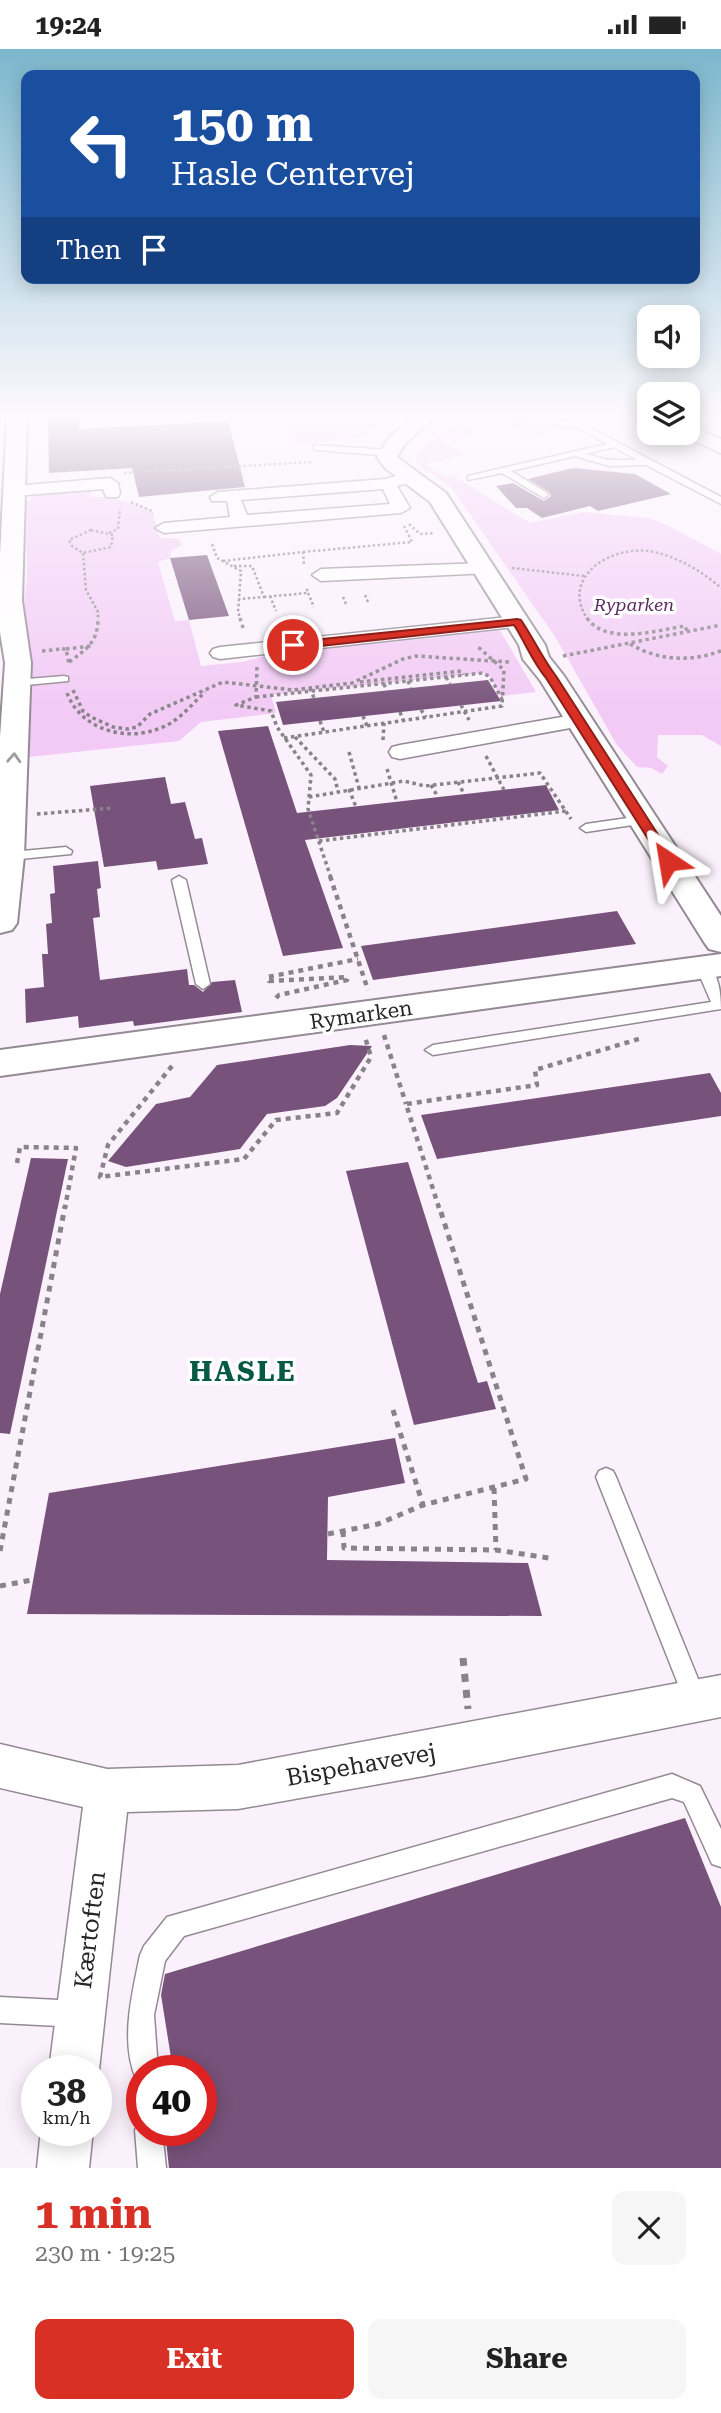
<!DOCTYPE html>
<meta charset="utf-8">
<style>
body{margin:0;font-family:"Roboto Serif",serif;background:#f6f6f6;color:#222;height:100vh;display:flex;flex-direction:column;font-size:26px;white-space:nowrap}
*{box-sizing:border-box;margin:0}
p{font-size:23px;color:#767676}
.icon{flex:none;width:38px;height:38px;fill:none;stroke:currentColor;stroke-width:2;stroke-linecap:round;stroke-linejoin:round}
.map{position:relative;height:2119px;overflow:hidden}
.drawer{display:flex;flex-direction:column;background:#fff;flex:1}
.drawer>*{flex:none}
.hud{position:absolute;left:21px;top:21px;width:679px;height:214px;border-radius:14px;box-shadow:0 4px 18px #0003;background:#1a4fa0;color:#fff;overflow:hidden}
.tools{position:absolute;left:637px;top:256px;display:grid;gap:14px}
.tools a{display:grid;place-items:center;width:63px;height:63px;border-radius:14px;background:#fff;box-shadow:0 4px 18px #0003;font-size:35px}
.speed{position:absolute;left:21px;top:2006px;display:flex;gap:14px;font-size:35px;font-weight:700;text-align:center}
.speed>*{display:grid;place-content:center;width:91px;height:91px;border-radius:50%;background:#fff;box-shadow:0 4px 18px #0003;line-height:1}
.speed small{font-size:18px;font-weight:400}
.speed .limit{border:10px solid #d22;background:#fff;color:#111}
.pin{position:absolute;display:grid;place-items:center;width:60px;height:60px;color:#fff;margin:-30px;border:4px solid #fff;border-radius:50%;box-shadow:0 2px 7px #0007}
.me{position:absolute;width:77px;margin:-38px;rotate:327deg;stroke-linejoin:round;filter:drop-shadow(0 0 5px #0008)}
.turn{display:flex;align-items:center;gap:24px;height:147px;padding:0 35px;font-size:32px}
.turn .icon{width:91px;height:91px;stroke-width:2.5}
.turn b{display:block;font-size:49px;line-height:60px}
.then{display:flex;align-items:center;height:66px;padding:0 35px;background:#0003;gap:14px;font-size:26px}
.round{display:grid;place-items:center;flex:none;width:74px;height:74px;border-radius:14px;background:#f6f6f6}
.summary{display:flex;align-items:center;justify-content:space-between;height:119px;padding:0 35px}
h1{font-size:42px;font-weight:700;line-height:52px;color:#d93025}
.cta{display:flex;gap:14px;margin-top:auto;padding:14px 35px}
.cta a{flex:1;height:80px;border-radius:14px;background:#d93025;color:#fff;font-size:28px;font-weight:700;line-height:80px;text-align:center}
.cta a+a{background:#f6f6f6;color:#222}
.status{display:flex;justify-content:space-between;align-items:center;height:49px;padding:0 35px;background:#fff;direction:ltr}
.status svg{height:19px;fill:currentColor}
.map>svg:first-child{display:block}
</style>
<div class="status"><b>19:24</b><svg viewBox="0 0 49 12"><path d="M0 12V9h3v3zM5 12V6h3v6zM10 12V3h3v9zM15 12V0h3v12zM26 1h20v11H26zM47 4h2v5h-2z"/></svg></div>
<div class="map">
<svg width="721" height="2119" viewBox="0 0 721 2119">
<rect width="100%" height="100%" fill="#fbf1fc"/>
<g fill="#f2caf5">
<polygon points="285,369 390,369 360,387 315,394 295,393"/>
<polygon points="469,369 498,369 564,380 529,387 498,370 467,376 476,383 439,391 464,406 425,415 445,428 452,426 530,474 583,463 648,469 667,476 721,505 721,697 702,686 658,686 657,708 668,717 662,725 651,719 637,718 617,696 556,589 451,438 422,419 415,409 418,403 458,371"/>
<path d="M90 441 91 448C112 447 132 453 152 462L160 489 179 490 182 496 171 502 170 509 158 513 175 572 189 571 201 617 242 613 272 605 440 588 439 584 498 578 536 643 500 647 490 628 483 624 271 646 276 664 201 673 179 692 29 708 23 562 27 530 26 454 35 446Z"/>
</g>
<g fill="#77527a">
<polygon points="48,369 79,369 79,380 228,372 245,438 139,448 132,419 49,424"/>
<polygon points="573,419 635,425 671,445 598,462 590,457 542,469 527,459 516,459 496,437 513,434 544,452 551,447 549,443 528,430"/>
<polygon points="207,506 229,567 189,571 170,509"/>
<polygon points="488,631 501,652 283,676 276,653"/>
<polygon points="268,677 297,764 546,736 559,761 305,791 343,899 283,907 218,682"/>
<polygon points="165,728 171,755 185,753 195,790 202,789 208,815 158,821 156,812 104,818 90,737"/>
<polygon points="98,812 101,839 97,840 100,868 93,869 100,931 187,920 189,936 194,936 203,943 212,933 235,931 242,963 134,977 133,972 79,979 78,967 26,974 25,940 44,938 42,905 48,905 46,875 52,874 50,845 55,844 53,817"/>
<polygon points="617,862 636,895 373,931 361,897"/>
<polygon points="350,996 372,997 337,1049 325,1057 267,1065 240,1100 126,1118 108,1112 156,1055 190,1048 217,1016"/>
<polygon points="710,1024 721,1044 721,1067 437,1110 421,1066"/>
<polygon points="31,1109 68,1110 10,1385 0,1384 0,1245"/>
<polygon points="408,1113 478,1334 487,1332 496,1360 414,1376 346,1122"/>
<polygon points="395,1389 405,1434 328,1448 327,1511 528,1514 542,1567 27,1565 49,1444"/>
<polygon points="685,1769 721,1858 721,2119 169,2119 165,2081 201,2081 201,2021 173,2021 161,1946 165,1925"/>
</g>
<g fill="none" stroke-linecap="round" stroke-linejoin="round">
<g stroke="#938a93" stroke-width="3">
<g id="service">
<path d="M514 369H533L585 376 721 448V455L646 416 609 417 575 407 511 422 547 444 548 446 544 449 502 424 468 431V427L607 395 580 380ZM614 398 637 411H609L585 405Z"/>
<polygon points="314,396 390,401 394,404 390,407 317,401 314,400"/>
<polygon points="64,627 68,628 68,632 16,637 10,634 16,631"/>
<polygon points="642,767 646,768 646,774 586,783 580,779 586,775"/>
<polygon points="66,798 72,802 71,805 0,812 0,804"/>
<polygon points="179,827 186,831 210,935 203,940 196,935 172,831"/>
<path d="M703 914C719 919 721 946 721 960L433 1006 425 1001 433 996 711 953 696 918Z"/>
<polygon points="606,1419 613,1422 616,1428 707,1652 704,1660 696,1663 688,1660 596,1428 599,1422"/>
<path d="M672 1725 700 1737 721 1780V1818L712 1815 684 1753 672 1749 184 1887 165 1912 154 1966 158 2021H142V2033L136 2030C120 1992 132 1945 140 1906L144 1897 167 1868Z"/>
<polygon points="0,1948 78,1952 87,1956 91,1965 87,1974 78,1978 0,1974"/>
<polygon points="142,2070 142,2081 162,2081 166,2119 138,2119 135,2081"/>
</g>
</g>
<g stroke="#938a93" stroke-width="3">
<g id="minor">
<path d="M413 423 419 425 421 428 419 431 397 437 410 459 401 464 164 484 155 479 164 474 230 468 227 452H212L210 448 218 443 385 430ZM383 440 390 455 247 466 241 451Z"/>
<polygon points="110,429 118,434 120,444 118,448 106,448 103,440 14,447 6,442 14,437"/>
<polygon points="483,514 492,520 490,524 321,532 312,526 321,520"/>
<polygon points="517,567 524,569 527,573 524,577 220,610 213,608 210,604 213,600 220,598"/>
<polygon points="579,665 587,666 590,671 587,676 400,710 392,708 389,703 392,698 400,696"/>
<polygon points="721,1626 721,1668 424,1727 238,1760 127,1763 99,2021 96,2028 96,2021 49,2021 83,1758 0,1739 0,1695 107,1720 238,1716"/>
<polygon points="41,2081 93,2081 89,2119 37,2119"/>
</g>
</g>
<g stroke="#938a93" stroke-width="4">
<g id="tertiary">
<polygon points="7,369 27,369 22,552 31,614 24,807 17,874 12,881 0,884 0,688 5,614 0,583 0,507"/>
<polygon points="412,369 433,369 404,396 397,408 446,444 545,596 549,608 564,627 721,867 721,903 709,900 704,893 540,631 523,610 519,596 430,453 385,419 377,408 389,389"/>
<polygon points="721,905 721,927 0,1027 0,1001"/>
</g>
</g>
<g stroke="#938a93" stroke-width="4">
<polygon id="secondary" points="688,376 721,390 721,404 681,386 679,383 688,383"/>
</g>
<g stroke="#888289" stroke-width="2.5" stroke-dasharray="2.5 2.5" stroke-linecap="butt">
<polyline points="124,424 311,413"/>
<polyline points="131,453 152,462 153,465"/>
<polyline points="409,475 420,485 435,484"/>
<polygon points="91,481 113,486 111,498 83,504 72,497 69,491"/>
<polyline points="109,484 118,480 120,459"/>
<polyline points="212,495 217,509 241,522 238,563 241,571"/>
<polyline points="303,503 412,493 404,477"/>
<polyline points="83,504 86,541 98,563 98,571"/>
<polyline points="223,512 303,503 304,516"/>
<polyline points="234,517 252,517 264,548 239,550"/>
<polyline points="512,519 584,527"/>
<polyline points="308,544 314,558"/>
<polyline points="365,546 368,553"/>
<polyline points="270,547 276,562"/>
<polyline points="264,548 307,544 307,538"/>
<polyline points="343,548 346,555"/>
<path d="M588 571C558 527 614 494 654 503 678 508 703 523 721 539"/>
</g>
<g stroke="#888289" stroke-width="3.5" stroke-dasharray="3.5 3.5" stroke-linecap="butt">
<polyline points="240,569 244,582"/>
<path d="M587 569C606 597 658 581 685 577L687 582"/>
<path d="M630 595C659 612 690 613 721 602"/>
<polyline points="62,600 66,600 69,615"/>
<polyline points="66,600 91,597"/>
<polyline points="42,602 62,600"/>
<polyline points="563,607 721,576"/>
<path d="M69 613C87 600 98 593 98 569"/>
<polyline points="257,618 256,648 236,656 271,662 277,678 311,726 308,760 331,829"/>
<polyline points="446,628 450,635"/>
<polyline points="408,632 411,639"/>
<polyline points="360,633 461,622 463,626"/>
<polyline points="384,635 387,642"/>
<polyline points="310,639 314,649"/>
<polyline points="73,641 83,662 91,668 113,678 128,680 137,678 150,665 223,633 293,641 352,634 403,610 416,607 509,613"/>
<path d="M67 644C81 681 127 694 163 678 180 671 192 655 205 643"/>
<polyline points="256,648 483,624 490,628 502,650"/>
<polyline points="461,656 469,671"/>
<polyline points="421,661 426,668"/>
<polyline points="400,663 403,671"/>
<polyline points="363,667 367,677"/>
<polyline points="320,672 324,683"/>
<polyline points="295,688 335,730 338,742"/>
<polyline points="284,689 502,657 504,621 477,597"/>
<polyline points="383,691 384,674"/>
<polyline points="349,703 359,739"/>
<polyline points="486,707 504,741"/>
<polyline points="387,720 397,753"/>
<polyline points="458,733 464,745"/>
<polyline points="431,736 438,748"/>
<polyline points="349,740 356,758"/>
<polyline points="309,748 404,732 425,737 540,724 571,770"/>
<polyline points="37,765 113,759"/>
<polyline points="319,792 566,762"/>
</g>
<g stroke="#888289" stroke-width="4.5" stroke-dasharray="5 5" stroke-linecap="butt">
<polyline points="330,827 368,941"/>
<polyline points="276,949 279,946 347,931 347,928 269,932 268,928 358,910"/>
<polyline points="384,986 406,1055"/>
<polyline points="172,1017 108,1096 100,1128 244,1110 276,1071 337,1064 371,1008 365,988"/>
<polyline points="17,1114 20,1098 76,1099 65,1159"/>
<polyline points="439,1159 406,1055 537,1036 535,1021 642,989"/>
</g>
<g stroke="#888289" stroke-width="5" stroke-dasharray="6 6" stroke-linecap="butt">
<polyline points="393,1361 423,1456 526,1430 439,1157"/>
<polyline points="494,1439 496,1501"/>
<polyline points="343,1482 344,1499 496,1501 549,1509"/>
<polyline points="328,1485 378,1475 423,1456"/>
<polyline points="0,1502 65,1157"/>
<polyline points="0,1537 32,1531"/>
</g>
<polyline stroke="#888289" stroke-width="7" stroke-dasharray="8 8" stroke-linecap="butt" points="463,1609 468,1660"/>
<use href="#service" fill="#fff" fill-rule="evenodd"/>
<use href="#minor" fill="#fff" fill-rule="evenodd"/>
<use href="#tertiary" fill="#fff" fill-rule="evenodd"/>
<use href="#secondary" fill="#fff" fill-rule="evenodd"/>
</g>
<defs><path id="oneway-chevron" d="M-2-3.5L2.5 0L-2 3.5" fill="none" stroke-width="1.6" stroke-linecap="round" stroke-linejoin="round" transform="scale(1.75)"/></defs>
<use stroke="#9e9d9e" href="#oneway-chevron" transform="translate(14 709) rotate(-87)"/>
<linearGradient id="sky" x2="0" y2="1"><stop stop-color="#7cb7cd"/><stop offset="0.55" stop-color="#fdf9fe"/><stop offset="1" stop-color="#fdf9fe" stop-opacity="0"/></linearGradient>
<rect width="721" height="665" fill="url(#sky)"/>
<path fill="#d93025" stroke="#8d1f18" stroke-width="2" d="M517 570 521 571C534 590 542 609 556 627L675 812 673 814 668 816 662 812 546 629C532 612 526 595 514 576L293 600 288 596 293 593Z"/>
<g text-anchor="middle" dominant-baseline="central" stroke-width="7" stroke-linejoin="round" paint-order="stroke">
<g font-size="18" font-style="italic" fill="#5c2b61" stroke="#fff">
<text x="634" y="555">Ryparken</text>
</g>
<g font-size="21" fill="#282528" stroke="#fff">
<text transform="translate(361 966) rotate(-8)">Rymarken</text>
</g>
<g font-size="24" fill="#282528" stroke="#fff">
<text transform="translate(361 1716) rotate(-10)">Bispehavevej</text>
<text transform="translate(90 1881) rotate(-83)">Kærtoften</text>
</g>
<g font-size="28" font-weight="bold" letter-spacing="2" fill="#065944" stroke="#fff">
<text x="243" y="1322">HASLE</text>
</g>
</g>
</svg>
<div class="tools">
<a><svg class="icon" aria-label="sound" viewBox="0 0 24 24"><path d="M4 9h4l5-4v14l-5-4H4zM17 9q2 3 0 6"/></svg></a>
<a><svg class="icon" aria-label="layers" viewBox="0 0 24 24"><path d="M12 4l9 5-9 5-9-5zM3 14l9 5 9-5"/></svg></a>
</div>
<div class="speed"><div>38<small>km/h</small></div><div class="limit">40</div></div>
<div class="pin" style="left:293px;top:596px;background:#d93025"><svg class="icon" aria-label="arrive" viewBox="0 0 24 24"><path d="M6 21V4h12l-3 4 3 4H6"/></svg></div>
<svg class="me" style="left:668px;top:812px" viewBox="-20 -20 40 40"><path d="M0-17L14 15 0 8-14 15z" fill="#d93025" stroke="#fff" stroke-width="4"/></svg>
<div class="hud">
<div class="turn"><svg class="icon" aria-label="left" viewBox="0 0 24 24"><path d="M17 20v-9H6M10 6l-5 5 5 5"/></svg><div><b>150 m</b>Hasle Centervej</div></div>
<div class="then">Then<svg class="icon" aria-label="arrive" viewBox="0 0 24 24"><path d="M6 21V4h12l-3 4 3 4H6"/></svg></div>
</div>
</div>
<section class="drawer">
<div class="summary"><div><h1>1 min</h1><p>230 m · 19:25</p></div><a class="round"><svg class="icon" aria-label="close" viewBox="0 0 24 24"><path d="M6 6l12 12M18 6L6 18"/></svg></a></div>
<div class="cta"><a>Exit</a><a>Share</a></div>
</section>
